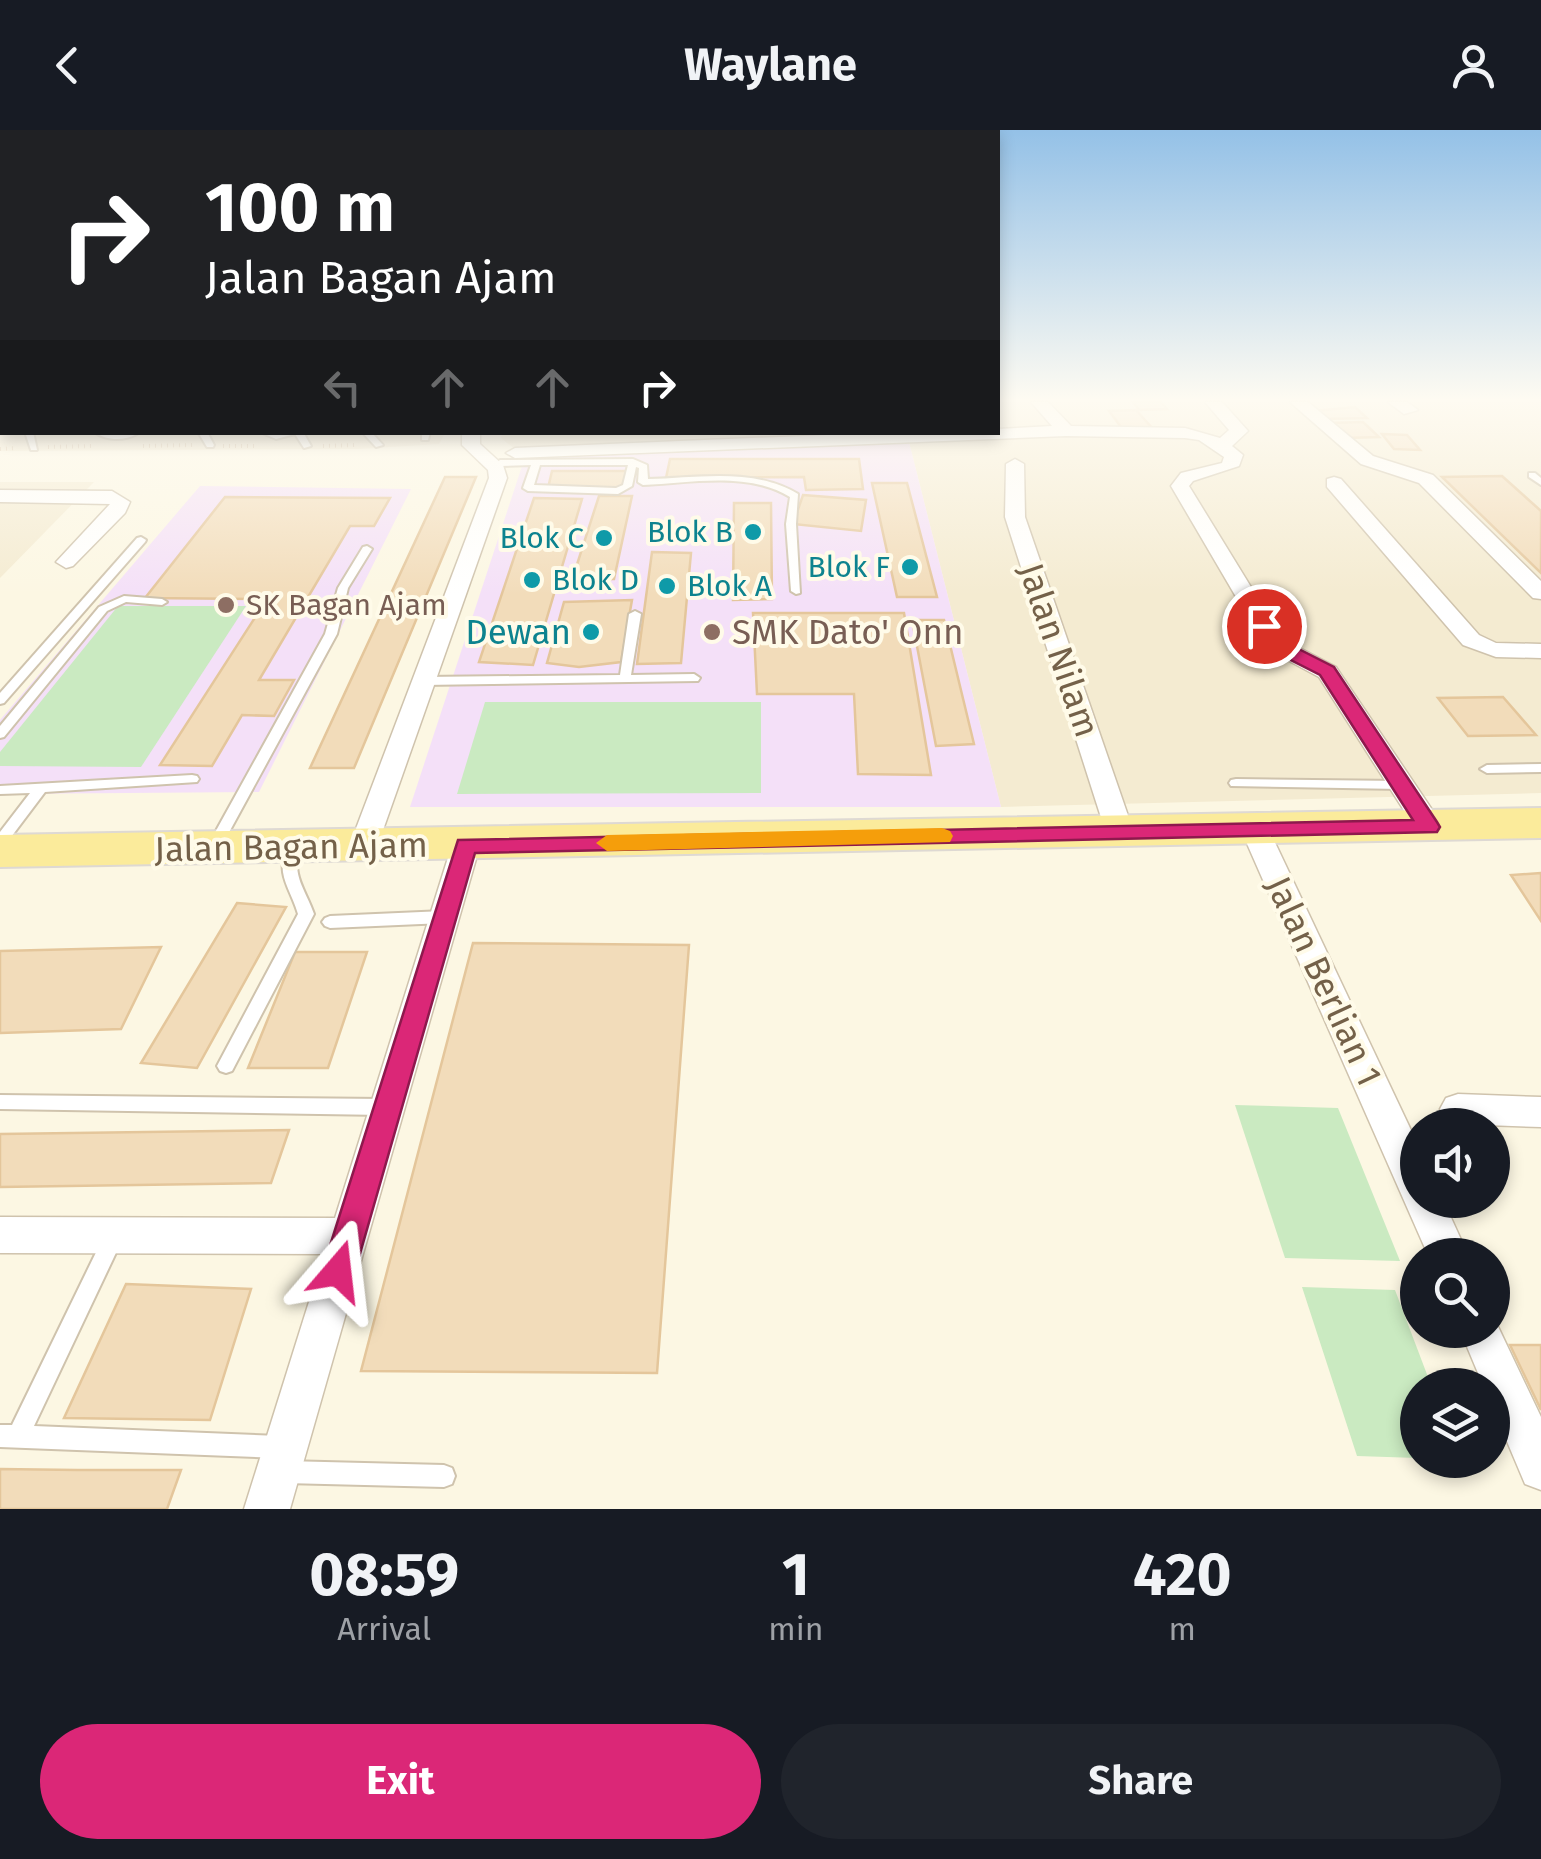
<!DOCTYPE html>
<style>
body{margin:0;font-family:"Fira Sans",sans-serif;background:#20242c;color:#f1f3f6;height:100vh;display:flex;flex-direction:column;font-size:38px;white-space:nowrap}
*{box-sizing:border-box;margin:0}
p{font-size:32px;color:#9ea1a6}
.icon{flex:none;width:55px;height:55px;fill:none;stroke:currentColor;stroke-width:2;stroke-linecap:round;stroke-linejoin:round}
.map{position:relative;height:1379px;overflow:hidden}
.sheet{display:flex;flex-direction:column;background:#171b24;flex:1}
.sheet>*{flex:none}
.top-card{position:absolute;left:0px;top:0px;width:1000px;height:305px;box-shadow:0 5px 15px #0003;background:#202124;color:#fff;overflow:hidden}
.fabs{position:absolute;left:1400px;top:978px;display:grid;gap:20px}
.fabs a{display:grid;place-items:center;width:110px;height:110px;border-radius:50%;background:#171b24;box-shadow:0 5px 15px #0003;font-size:50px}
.pin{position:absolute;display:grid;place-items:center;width:85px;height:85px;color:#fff;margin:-42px;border:5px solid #fff;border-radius:50%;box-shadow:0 2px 10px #0007}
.me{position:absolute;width:110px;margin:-55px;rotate:17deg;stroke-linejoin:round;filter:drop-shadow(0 0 8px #0008)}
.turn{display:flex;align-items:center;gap:35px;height:210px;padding:0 40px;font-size:45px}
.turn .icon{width:130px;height:130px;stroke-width:2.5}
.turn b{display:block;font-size:70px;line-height:85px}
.lanes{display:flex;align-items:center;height:95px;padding:0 40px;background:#0003;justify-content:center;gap:50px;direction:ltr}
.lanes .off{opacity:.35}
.eta{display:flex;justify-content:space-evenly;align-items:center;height:170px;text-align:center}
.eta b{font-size:60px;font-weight:700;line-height:70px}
.action{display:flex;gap:20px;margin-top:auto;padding:20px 40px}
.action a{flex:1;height:115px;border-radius:60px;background:#db2777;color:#fff;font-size:40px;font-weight:700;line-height:115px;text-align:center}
.action a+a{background:#20242c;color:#f1f3f6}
header{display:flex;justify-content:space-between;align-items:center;height:130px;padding:0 40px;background:#171b24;font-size:45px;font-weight:700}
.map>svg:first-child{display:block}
</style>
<header><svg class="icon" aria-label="back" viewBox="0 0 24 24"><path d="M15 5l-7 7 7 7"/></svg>Waylane<svg class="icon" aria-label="person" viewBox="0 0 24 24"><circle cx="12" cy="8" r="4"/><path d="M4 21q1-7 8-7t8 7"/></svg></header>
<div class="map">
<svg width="1541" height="1379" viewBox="0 0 1541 1379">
<rect width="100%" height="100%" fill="#fcf7e3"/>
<g fill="#f4ebd1">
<polygon points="0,272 2,302 445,303 439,314 358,319 0,321"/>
<polygon points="998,272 1541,272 1541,663 1001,677 909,312 525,327 501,308 503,302 998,302"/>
<polygon points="0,352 94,352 0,448"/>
</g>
<g fill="#f4e0f8">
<polygon points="909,312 1001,677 410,677 525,327"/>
<polygon points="200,356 411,359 259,662 0,664 0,590"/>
</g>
<g fill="#caeac1">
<polygon points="118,476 246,476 141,637 0,636 0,622"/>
<polygon points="485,572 761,572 761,663 457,664"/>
<polygon points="1235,975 1338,978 1400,1131 1285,1128"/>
<polygon points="1302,1157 1395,1160 1431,1255 1418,1255 1417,1328 1357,1326"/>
</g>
<g fill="#f2dcba" stroke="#e4c69b" stroke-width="2.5">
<polygon points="1133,272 1161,272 1167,279 1139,280"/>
<polygon points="1355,277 1367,288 1322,289 1314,281"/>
<polygon points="1136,280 1153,299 1124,301 1109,281"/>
<polygon points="1363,292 1379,307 1344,308 1329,293"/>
<polygon points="1382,304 1407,305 1420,320 1394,319"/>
<polygon points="670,329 859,329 863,359 806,360 804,347 666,348"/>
<polygon points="552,341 626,341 623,358 548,358"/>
<polygon points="1502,346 1541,381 1541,443 1442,347"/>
<polygon points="445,347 476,347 354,638 310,638"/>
<polygon points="872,353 907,353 937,467 897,467"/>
<polygon points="803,365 866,370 861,401 793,394"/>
<polygon points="599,366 632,366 614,449 572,450"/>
<polygon points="225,367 390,368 374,396 350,396 259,550 294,550 274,586 242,585 212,636 160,635 267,469 145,468"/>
<polygon points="534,368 582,369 533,535 479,532"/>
<polygon points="734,373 771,373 772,469 733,470"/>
<polygon points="652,422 691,423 681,533 637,534"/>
<polygon points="632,470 621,532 579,537 547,533 564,472"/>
<polygon points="753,483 904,483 931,645 858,644 854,564 757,564"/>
<polygon points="912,490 944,490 974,614 936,616"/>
<polygon points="1503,567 1536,605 1468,606 1438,568"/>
<polygon points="1541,743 1541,791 1511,745"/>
<polygon points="237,773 286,777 197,938 141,933"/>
<polygon points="473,813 689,815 657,1243 361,1241"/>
<polygon points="161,817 121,899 0,903 0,821"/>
<polygon points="295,822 367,822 328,938 248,938"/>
<polygon points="289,1000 271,1053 0,1057 0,1004"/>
<polygon points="126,1154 251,1159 210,1290 64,1288"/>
<polygon points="1510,1215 1541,1215 1541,1280"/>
<polygon points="0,1339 77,1340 181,1340 167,1379 0,1379"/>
</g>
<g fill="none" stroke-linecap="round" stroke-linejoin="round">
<g stroke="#cfc3ad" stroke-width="4">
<g id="service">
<polygon points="25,302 33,302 37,320 31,320"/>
<path d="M94 302 108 304 136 302 137 304C124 311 107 311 94 302Z"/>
<polygon points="198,302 207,302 214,315 213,317 207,317"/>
<polygon points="260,302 303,302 311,316 304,318 295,304 276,309"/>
<polygon points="362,302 371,302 383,315 376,317"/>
<polygon points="422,302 430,302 428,310 422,310"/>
<path d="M633 329 647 335 648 349C697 348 754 337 798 364L796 394 800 463 796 464 791 461 786 394 790 367C748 341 690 353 643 355L638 352 639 338 636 337 632 356 618 364 528 361 523 358 531 335 500 336 496 333 500 330ZM540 335H628L623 355 616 358 534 355Z"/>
<polygon points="1529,343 1535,343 1541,348 1541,355 1529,347"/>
<polygon points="141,407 146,410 145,412 4,573 0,574 0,563 137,408"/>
<polygon points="367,416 372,419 348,458 337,504 221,717 219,720 209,720 207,717 325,504 338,458 363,417"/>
<polygon points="124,466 162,469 167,472 162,475 126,472 107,481 4,607 0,608 0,596 99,477"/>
<polygon points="635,481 641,484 631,545 694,544 700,548 698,551 423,555 417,551 423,547 620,545 629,484"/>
<polygon points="1541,634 1541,642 1487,643 1480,639 1487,635"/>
<polygon points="192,645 197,646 199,649 197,652 45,662 5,715 0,717 0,702 30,663 0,664 0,656"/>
<polygon points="1236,649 1401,651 1408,655 1401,659 1231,656 1229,653 1231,650"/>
<path d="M293 712 300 717C291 746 305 758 314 784L232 941 226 943 220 941 217 936 298 784C290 757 276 746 286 717Z"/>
<polygon points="444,781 449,783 452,787 449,791 444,793 330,798 325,796 322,792 325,788 330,786"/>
<polygon points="0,965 384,969 390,972 393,977 390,982 384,985 0,979"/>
<polygon points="112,1101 119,1104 122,1110 34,1296 279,1306 287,1309 290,1317 287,1325 279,1328 0,1317 0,1295 12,1295 105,1104"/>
<polygon points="285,1331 444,1335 452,1338 455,1346 452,1354 444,1357 285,1353 277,1350 274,1342 277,1334"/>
</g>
</g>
<g stroke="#cfc3ad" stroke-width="3">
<g id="minor">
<polygon points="1031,272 1048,272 1071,296 1185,298 1220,308 1229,300 1205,272 1222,272 1248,301 1232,316 1243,325 1239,336 1193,351 1189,356 1273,493 1292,514 1336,537 1439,690 1443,697 1439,704 1419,704 1319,547 1276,524 1256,501 1171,356 1181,343 1222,333 1224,327 1199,310 1185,308 1066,306 515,328 506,323 515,318 898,302 998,302 998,299 1052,296"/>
<polygon points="1290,272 1308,272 1373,326 1433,345 1541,451 1541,469 1533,468 1419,353 1361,334"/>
<polygon points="1388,272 1407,272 1418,280 1404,284"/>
<polygon points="462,302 480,302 480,314 503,335 507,348 377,717 373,724 353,724 349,717 489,348 488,340 462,315"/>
<polygon points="1015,329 1024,334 1025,387 1134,703 1130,710 1110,710 1106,703 1005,387 1006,334"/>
<polygon points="1334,347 1341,349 1479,505 1496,513 1541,514 1541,528 1496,527 1463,515 1327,357 1327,349"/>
<polygon points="0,360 112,361 130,372 125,383 73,436 66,438 56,432 110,374 0,372"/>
<polygon points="1255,691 1265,693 1269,700 1418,1015 1418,1070 1443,1070 1468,1125 1428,1125 1241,700 1245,693"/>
<polygon points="466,705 476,708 480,715 290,1379 244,1379 324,1124 0,1123 0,1087 335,1088 452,715 456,708"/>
<polygon points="1458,964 1541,967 1541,997 1458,994 1446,990 1440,979 1446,968"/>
<polygon points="1492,1184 1541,1287 1541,1360 1525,1354 1492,1276 1492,1255 1483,1255 1460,1200 1492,1200"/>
</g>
</g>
<g stroke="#ded9d3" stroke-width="4">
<polygon id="primary" points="1541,678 1541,708 0,737 0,705"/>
</g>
<g stroke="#d6bf9e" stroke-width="4" stroke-dasharray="1 5" stroke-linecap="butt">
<polyline points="143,316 192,315"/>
<polyline points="223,316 257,316"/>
<polyline points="323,316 357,315"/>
<polyline points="48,317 92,316"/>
<polyline points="0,319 17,318"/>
</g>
<use href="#service" fill="#fff" fill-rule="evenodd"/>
<use href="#minor" fill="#fff" fill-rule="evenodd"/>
<use href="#primary" fill="#fbeb9b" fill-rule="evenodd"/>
</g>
<linearGradient id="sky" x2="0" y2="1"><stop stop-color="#94c1e7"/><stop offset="0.58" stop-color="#fefbf2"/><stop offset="1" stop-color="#fefbf2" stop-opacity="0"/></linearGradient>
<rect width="1541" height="465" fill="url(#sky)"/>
<polygon fill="#db2777" stroke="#8e194d" stroke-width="2.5" points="1264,490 1270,492 1291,515 1334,537 1437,692 1440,697 1437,702 475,723 355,1141 350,1152 338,1157 327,1152 322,1141 458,710 1413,690 1320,545 1277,523 1255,496"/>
<polygon fill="#f59e0b" points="942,698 950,701 953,706 950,712 607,721 596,713 607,705"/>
<g fill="#0f9aa8" stroke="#fffbe9" stroke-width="4">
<circle cx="753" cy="402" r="10"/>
<circle cx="604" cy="408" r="10"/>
<circle cx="910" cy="437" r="10"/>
<circle cx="532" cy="450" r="10"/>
<circle cx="667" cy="456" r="10"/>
<circle cx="591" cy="502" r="10"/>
</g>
<g fill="#8d6e63" stroke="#fffbe9" stroke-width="4">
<circle cx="226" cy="475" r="10"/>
<circle cx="712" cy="502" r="10"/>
</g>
<g text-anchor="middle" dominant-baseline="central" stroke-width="8" stroke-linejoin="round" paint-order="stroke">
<g font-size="30" fill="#0d838f" stroke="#fffbe9" text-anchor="end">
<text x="733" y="402">Blok B</text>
<text x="584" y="408">Blok C</text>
<text x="890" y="437">Blok F</text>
<text x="552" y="450" text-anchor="start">Blok D</text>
<text x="687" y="456" text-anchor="start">Blok A</text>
</g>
<g font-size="30" fill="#785e54" stroke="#fffbe9" text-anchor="start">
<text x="246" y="475">SK Bagan Ajam</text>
</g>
<g font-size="35" fill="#0d838f" stroke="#fffbe9" text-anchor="end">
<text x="571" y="502">Dewan</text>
</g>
<g font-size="35" fill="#785e54" stroke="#fffbe9" text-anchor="start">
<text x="732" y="502">SMK Dato' Onn</text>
</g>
<g font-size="35" fill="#746149" stroke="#fffbe9">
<text transform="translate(1059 520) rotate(71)">Jalan Nilam</text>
<text transform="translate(291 717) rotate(-1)">Jalan Bagan Ajam</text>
<text transform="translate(1324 851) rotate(65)">Jalan Berlian 1</text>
</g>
</g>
</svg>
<div class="fabs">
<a><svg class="icon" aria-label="sound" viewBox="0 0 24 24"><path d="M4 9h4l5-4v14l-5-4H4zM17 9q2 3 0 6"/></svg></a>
<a><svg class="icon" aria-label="search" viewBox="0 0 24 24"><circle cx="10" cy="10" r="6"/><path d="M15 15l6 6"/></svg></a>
<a><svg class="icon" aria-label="layers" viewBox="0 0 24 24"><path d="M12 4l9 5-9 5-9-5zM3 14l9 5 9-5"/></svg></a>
</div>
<div class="pin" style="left:1264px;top:496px;background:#d93025"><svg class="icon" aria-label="arrive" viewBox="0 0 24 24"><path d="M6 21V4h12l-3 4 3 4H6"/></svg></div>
<svg class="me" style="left:338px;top:1141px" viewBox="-20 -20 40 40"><path d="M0-17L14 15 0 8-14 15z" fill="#db2777" stroke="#fff" stroke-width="4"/></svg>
<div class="top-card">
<div class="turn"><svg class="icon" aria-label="right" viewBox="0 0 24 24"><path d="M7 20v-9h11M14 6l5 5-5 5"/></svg><div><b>100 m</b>Jalan Bagan Ajam</div></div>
<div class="lanes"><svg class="icon off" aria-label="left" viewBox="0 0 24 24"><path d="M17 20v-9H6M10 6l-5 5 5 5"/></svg><svg class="icon off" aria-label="ahead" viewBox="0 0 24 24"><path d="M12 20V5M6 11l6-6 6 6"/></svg><svg class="icon off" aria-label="ahead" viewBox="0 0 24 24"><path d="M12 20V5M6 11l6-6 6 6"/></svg><svg class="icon" aria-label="right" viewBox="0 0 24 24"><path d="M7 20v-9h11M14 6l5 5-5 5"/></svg></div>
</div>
</div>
<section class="sheet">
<div class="eta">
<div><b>08:59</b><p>Arrival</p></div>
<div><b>1</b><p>min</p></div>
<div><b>420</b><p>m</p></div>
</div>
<div class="action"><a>Exit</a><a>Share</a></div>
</section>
